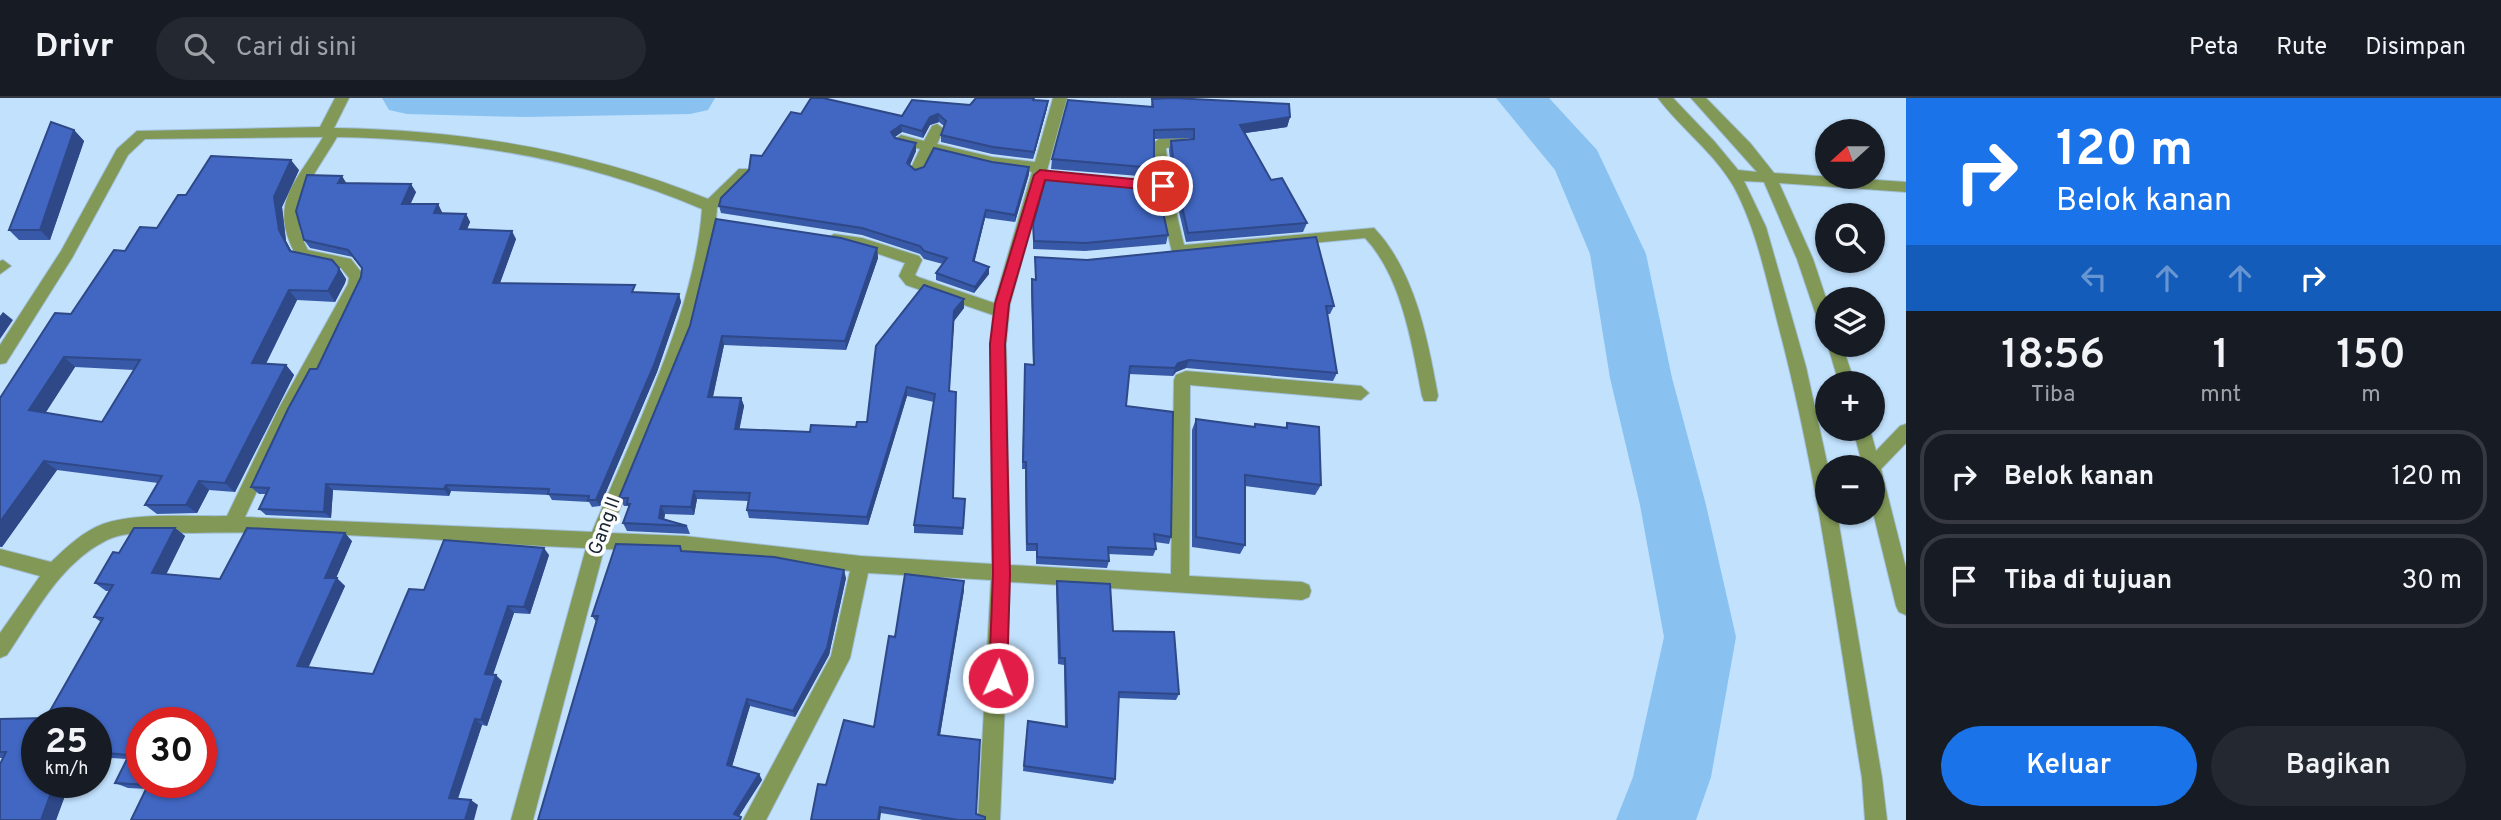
<!DOCTYPE html>
<html lang="id">
<meta charset="utf-8">
<style>
body{margin:0;font-family:Overpass,sans-serif;background:#242831;color:#f1f3f6;height:100vh;display:flex;flex-direction:column;font-size:26px;white-space:nowrap}
*{box-sizing:border-box;margin:0}
p{font-size:23px;color:#9ea1a6}
.icon{flex:none;width:38px;height:38px;fill:none;stroke:currentColor;stroke-width:2;stroke-linecap:round;stroke-linejoin:round}
.map{position:relative;flex:1;overflow:hidden}
.details{display:flex;flex-direction:column;background:#171b24;width:595px}
.details>*{flex:none}
.hud{background:#1a73e8;color:#fff;overflow:hidden}
.needle{width:46px;rotate:249deg}
.fabs{position:absolute;left:1815px;top:21px;display:grid;gap:14px}
.fabs a{display:grid;place-items:center;width:70px;height:70px;border-radius:50%;background:#171b24;box-shadow:0 2px 5px #0004;font-size:35px}
.speed{position:absolute;left:21px;top:609px;display:flex;gap:14px;font-size:35px;font-weight:700;text-align:center}
.speed>*{display:grid;place-content:center;width:91px;height:91px;border-radius:50%;background:#171b24;box-shadow:0 2px 5px #0004;line-height:1}
.speed small{font-size:18px;font-weight:400}
.speed .limit{border:10px solid #d22;background:#fff;color:#111}
.pin{position:absolute;display:grid;place-items:center;width:60px;height:60px;color:#fff;margin:-30px;border:4px solid #fff;border-radius:50%;box-shadow:0 2px 7px #0007}
.me{position:absolute;width:77px;margin:-38px;rotate:2deg;stroke-linejoin:round;filter:drop-shadow(0 0 5px #0008)}
.turn{display:flex;align-items:center;gap:24px;height:147px;padding:0 35px;font-size:32px}
.turn .icon{width:91px;height:91px;stroke-width:2.5}
.turn b{display:block;font-size:49px;line-height:60px}
.lanes{display:flex;align-items:center;height:66px;padding:0 35px;background:#0003;justify-content:center;gap:35px;direction:ltr}
.lanes .off{opacity:.35}
.eta{display:flex;justify-content:space-evenly;align-items:center;height:119px;text-align:center}
.eta b{font-size:42px;font-weight:600;line-height:49px}
.button{display:flex;gap:14px;margin-top:auto;padding:14px 35px}
.button a{flex:1;height:80px;border-radius:42px;background:#1a73e8;color:#fff;font-size:28px;font-weight:600;line-height:80px;text-align:center}
.button a+a{background:#242831;color:#f1f3f6}
ul{padding:0;list-style:none}
li{display:flex;align-items:center;gap:21px;height:94px;margin:0 14px 10px;padding:0 21px;border:4px solid #363941;border-radius:28px}
li div{flex:1}
li b{display:block;font-size:26px}
li em{font-style:normal}
header{display:flex;align-items:center;gap:42px;box-sizing:border-box;height:98px;padding:0 35px;background:#171b24;border-bottom:2px solid #363941}
header strong{font-size:33px}
nav{display:flex;gap:38px;margin-inline-start:auto;font-size:24px}
.search{width:490px;height:63px;background:#242831;display:flex;align-items:center;gap:18px;box-sizing:border-box;padding:0 24px;border-radius:38px;color:#9ea1a6;font-size:26px}
main{display:flex;flex:1;min-height:0}
.map>svg:first-child{display:block}
</style>
<header>
<strong>Drivr</strong>
<div class="search"><svg class="icon" aria-label="search" viewBox="0 0 24 24"><circle cx="10" cy="10" r="6"/><path d="M15 15l6 6"/></svg>Cari di sini</div>
<nav><a>Peta</a><a>Rute</a><a>Disimpan</a></nav>
</header>
<main>
<div class="map">
<svg width="1906" height="722" viewBox="0 0 1906 722">
<rect width="100%" height="100%" fill="#c1e1fd"/>
<g fill="none" stroke-linecap="round" stroke-linejoin="round">
<g fill="#89c1f0" fill-rule="evenodd">
<polygon points="382,0 715,0 708,12 690,16 523,19 407,16 389,12"/>
<polygon points="1496,0 1549,0 1597,52 1646,156 1672,280 1706,407 1736,539 1711,679 1696,722 1616,722 1633,679 1664,539 1640,407 1610,280 1590,156 1555,72"/>
</g>
<g stroke="#a2bfd8" stroke-width="2">
<g id="minor">
<path d="M335 0H349L334 30C463 32 588 52 708 101L739 71H749V77L717 110C711 217 650 335 610 435L684 438 861 458 992 466 990 246 993 217 906 187 899 178 905 165 861 150 829 145 826 141 834 136 862 140 919 158 922 162 915 177 918 179 994 205 1032 74 992 69 933 54 922 75 917 77 910 72 920 51 896 45 894 42 901 37 924 43 932 28 937 26 944 31 937 46 992 59 1035 64 1053 0H1067L1010 206 1006 246 1010 467 1171 476 1174 282 1176 277 1186 273 1361 288 1369 295 1361 302 1190 287 1189 478 1302 484 1309 487 1311 493 1309 499 1302 502 1010 484 1000 722H978L991 482 868 475 850 560 766 722H743L831 558 850 473 684 454 604 451 533 722H511L586 450C455 444 323 432 192 435 166 435 131 431 107 442 60 465 35 516 7 557L0 560V535L40 478 0 467V451L51 464C67 449 82 434 103 426 137 414 190 419 227 418L279 310 348 186 349 180 341 170 298 161C266 105 296 86 323 39L145 41 128 57 72 160 6 265 0 266V247L61 153 117 51 137 33 320 29ZM337 39C463 41 585 61 702 111 695 215 632 337 592 434L245 419 292 317 364 186 365 179 351 161 308 152C283 109 316 76 337 39Z"/>
<path d="M1658 0H1673L1714 43 1738 72 1757 74 1691 0H1706L1751 46 1774 75 1906 84V94L1779 85 1813 161 1827 203V232L1819 226 1797 161 1764 84 1744 83 1766 129 1806 269 1828 369 1827 415H1837L1882 680 1887 722H1865L1862 680C1837 529 1818 378 1779 230 1767 184 1757 132 1734 89 1714 54 1681 31 1658 0Z"/>
<path d="M1185 40 1192 45 1190 48 1166 50 1170 88 1184 147 1374 130C1415 173 1428 242 1438 298L1436 303H1424L1422 298C1412 247 1402 179 1365 140L1173 158 1156 88 1152 46 1159 41Z"/>
<polygon points="3,162 11,168 0,176 0,163"/>
<polygon points="1827,245 1842,247 1855,285 1839,285"/>
<polygon points="1906,326 1906,345 1881,371 1906,470 1906,517 1899,514 1896,508 1872,410 1872,369 1863,369 1853,331 1870,331 1876,353 1900,328"/>
</g>
</g>
<use href="#minor" fill="#819857" fill-rule="evenodd"/>
</g>
<g fill="#3859a7" fill-rule="evenodd">
<polygon points="1152,1 1290,19 1287,29 1245,35 1271,82 1307,125 1303,134 1186,144 1173,88 1169,52 1171,43 1192,40 1154,41 1154,70 1152,79 1051,71 1052,61 1151,9"/>
<polygon points="1033,2 1047,10 1033,61 992,56 941,44 941,37 944,28 939,24 930,27 923,40 902,34 894,39 916,45 916,53 910,67 915,72 924,69 992,64 1029,69 1029,76 1015,124 985,120 974,164 989,169 989,176 974,195 936,182 936,175 943,166 924,161 920,156 862,137 721,115 719,108 762,58 801,16 902,18 970,7"/>
<polygon points="74,32 84,43 50,142 19,142 9,132"/>
<path d="M299 72 282 109 286 143 292 154 339 170 346 181 345 185 335 204 297 202 266 266 286 267 294 277 235 394 209 392 197 415 157 416 145 407 158 385 57 372 2 449H0V300L125 153 157 130 186 97ZM75 269 134 272 102 324 45 315Z"/>
<polygon points="346,85 416,94 410,106 438,106 442,115 466,116 470,124 467,131 516,141 500,185 637,194 679,196 681,204 657,274 600,408 592,409 589,404 552,402 549,397 451,393 449,398 333,392 331,420 266,417 259,411 266,396 259,396 251,389 317,271 361,179 362,171 353,159 310,150 304,142"/>
<polygon points="1033,126 1168,137 1166,146 1085,153 1033,151"/>
<polygon points="877,150 878,160 846,252 724,247 713,299 741,300 744,308 739,331 810,334 856,329 867,324 964,201 964,210 954,223 949,293 953,400 965,401 963,437 914,435 914,427 934,304 907,298 868,427 749,420 747,412 748,403 697,401 694,417 665,416 664,421 687,428 690,436 627,433 623,425 629,409 628,408 624,408 619,400 690,228"/>
<polygon points="1035,159 1334,208 1330,216 1327,216 1337,275 1333,283 1186,270 1176,274 1173,278 1129,276 1126,308 1171,439 1169,446 1155,444 1156,451 1153,458 1108,456 1109,463 1107,470 1036,466 1036,453 1026,453 1025,371 1022,371 1025,266 1033,267 1031,190 1032,181 1035,182"/>
<polygon points="1196,321 1254,329 1255,326 1285,330 1287,325 1321,387 1315,397 1245,388 1245,447 1240,456 1192,449 1192,332"/>
<polygon points="175,430 185,438 166,476 220,481 352,443 336,480 345,488 308,569 373,576 424,492 549,457 530,516 514,515 493,577 502,583 487,628 482,627 458,701 478,707 128,690 115,685 127,661 96,659 96,625 37,625 70,684 56,722 0,722 3,660 0,660 0,621 46,620 101,524 94,519 110,493 106,493 95,485 119,455"/>
<polygon points="680,448 682,453 846,480 829,557 795,619 750,608 732,668 759,676 762,682 739,718 740,722 592,518"/>
<polygon points="964,483 964,492 940,637 976,716 985,722 923,722 881,715 826,687 874,629 895,539"/>
<polygon points="1057,483 1113,533 1179,596 1176,602 1118,600 1115,681 1113,686 1023,673 1027,629 1065,628 1064,567 1058,566 1056,489"/>
</g>
<g fill="#2e4888">
<polygon points="1048,3 1047,10 1033,61 1034,54"/>
<polygon points="938,16 939,24 930,27 923,40 922,33 930,19"/>
<polygon points="1290,19 1287,29 1238,36 1240,27"/>
<polygon points="901,27 902,34 891,42 891,34"/>
<polygon points="74,32 84,43 50,142 40,132"/>
<polygon points="916,45 916,53 907,73 907,65"/>
<polygon points="291,62 299,72 282,109 286,143 297,164 290,153 279,132 274,99"/>
<polygon points="1029,69 1029,76 1015,124 1015,117"/>
<polygon points="342,78 347,86 338,85"/>
<polygon points="411,86 416,94 407,114 402,106"/>
<polygon points="438,106 442,114 438,123 434,115"/>
<polygon points="986,112 985,120 973,170 973,163"/>
<polygon points="466,116 470,124 464,139 460,131"/>
<polygon points="512,133 516,141 497,193 493,185"/>
<polygon points="877,150 878,160 846,252 845,243"/>
<polygon points="989,169 989,176 974,195 975,189"/>
<polygon points="339,170 346,181 345,185 335,204 328,193"/>
<polygon points="289,192 297,202 261,275 252,265"/>
<polygon points="679,196 681,204 657,274 600,408 596,402"/>
<polygon points="964,201 964,210 954,223 949,302 954,213"/>
<polygon points="3,214 13,222 0,241 0,218"/>
<polygon points="722,238 724,247 711,307 708,299"/>
<polygon points="64,259 75,269 41,322 29,312"/>
<polygon points="1189,262 1186,270 1176,274 1173,278 1175,270 1178,265"/>
<polygon points="286,267 294,277 235,394 225,385"/>
<polygon points="907,289 907,298 868,427 867,419"/>
<polygon points="741,300 744,308 738,339 735,331"/>
<polygon points="44,363 57,372 2,449 0,448 0,424"/>
<polygon points="199,383 209,392 197,415 186,407"/>
<polygon points="326,386 333,392 331,420 324,414"/>
<polygon points="446,387 451,393 449,398 444,391"/>
<polygon points="694,393 697,401 694,417 691,409"/>
<polygon points="661,408 665,416 663,428 659,420"/>
<polygon points="175,430 185,438 163,483 152,475"/>
<polygon points="345,435 352,443 333,487 325,480"/>
<polygon points="544,450 549,457 530,516 524,509"/>
<polygon points="844,472 846,480 829,557 795,619 793,613"/>
<polygon points="337,480 345,488 306,575 297,568"/>
<polygon points="964,483 964,492 939,643 938,637"/>
<polygon points="508,508 514,515 491,582 485,576"/>
<polygon points="496,577 502,583 487,628 481,622"/>
<polygon points="747,601 750,608 731,672 727,667"/>
<polygon points="475,621 482,627 456,705 449,700"/>
<polygon points="759,676 762,682 737,721 734,716"/>
<polygon points="55,684 70,684 56,722 41,722"/>
<polygon points="471,702 478,707 474,722 465,722"/>
<polygon points="880,709 881,715 880,722 878,722"/>
</g>
<g fill="#4167c2" stroke="#2e4888" stroke-width="2" fill-rule="evenodd">
<polygon points="811,0 823,0 902,18 912,2 970,7 976,0 1034,0 1033,2 1048,3 1034,54 993,49 941,37 946,23 938,16 930,19 922,33 901,27 891,34 895,40 916,45 907,65 915,72 924,69 934,50 992,64 1029,69 1015,117 986,112 973,163 989,169 975,189 936,175 947,160 924,153 920,148 862,130 719,108 721,100 749,72 751,57 762,58 791,14 801,16"/>
<polygon points="1173,0 1289,6 1290,19 1240,27 1271,82 1282,80 1307,125 1188,135 1175,78 1171,43 1194,41 1194,31 1154,32 1154,70 1052,61 1068,2 1153,9 1152,1"/>
<polygon points="51,24 74,32 40,132 9,132"/>
<path d="M211 58 291 62 274 99 279 132 290 153 332 162 339 170 338 175 328 193 289 192 252 265 286 267 225 385 199 383 186 407H145L162 378 44 363 0 424V300L55 215 71 216 114 152 125 153 140 129 157 130 178 97H186ZM64 259 140 262 102 324 29 312Z"/>
<polygon points="1047,76 1157,86 1168,137 1086,145 1034,143 1033,126"/>
<polygon points="307,77 342,78 338,85 411,86 402,106 438,106 434,115 466,116 460,131 512,133 493,185 635,187 632,194 679,196 654,267 596,402 588,402 589,398 548,396 549,391 446,387 444,391 326,386 324,414 259,411 269,390 251,389 288,311 310,271 317,271 361,179 362,170 348,152 304,142 296,113"/>
<polygon points="716,121 841,140 877,150 845,243 722,238 708,299 741,300 735,331 810,334 811,327 856,329 857,324 867,324 876,248 924,187 964,201 954,213 949,293 956,294 953,400 965,401 963,430 914,427 935,296 907,289 867,419 747,412 750,395 694,393 691,409 661,408 659,420 687,428 623,425 630,406 627,406 628,400 619,400 690,228"/>
<polygon points="1316,139 1334,208 1326,208 1337,275 1189,262 1178,265 1175,270 1130,268 1126,308 1173,314 1171,439 1154,436 1156,451 1108,449 1109,463 1037,459 1037,446 1027,446 1026,364 1023,364 1025,266 1034,267 1032,181 1036,182 1035,159 1087,162"/>
<polygon points="1196,321 1255,329 1255,326 1287,330 1287,325 1319,329 1321,387 1245,377 1245,447 1196,439"/>
<path d="M134 430H175L152 475 220 481 247 430 345 435 325 480H337L297 568 373 576 409 491 424 492 444 442 544 450 524 509 508 508 485 576 496 577 481 622 475 621 449 700 471 702 465 722H131L148 687 115 685 129 657 96 654V625H37V684H55L41 722H0V666L6 654H0V621L46 620 103 520 94 519 113 487 95 485 113 454 119 455ZM142 625H201V684H142Z"/>
<polygon points="616,446 680,448 681,453 774,459 844,472 827,550 793,613 747,601 727,667 759,676 734,716 741,719 740,722 538,722 598,518 592,518"/>
<polygon points="905,476 964,483 938,637 980,642 976,716 985,719 985,722 958,722 880,709 878,722 811,722 818,686 826,687 844,622 874,629 889,538 895,539"/>
<polygon points="1057,483 1110,486 1113,533 1174,534 1179,596 1119,594 1115,681 1024,668 1028,623 1067,629 1065,560 1060,560"/>
</g>
<polygon fill="#e11d48" stroke="#92132f" stroke-width="2" points="1040,72 1163,84 1170,88 1163,93 1045,82 1009,206 1005,246 1010,476 1007,580 1004,586 998,589 992,586 989,580 993,476 990,246 995,206 1034,77"/>
<g text-anchor="middle" dominant-baseline="central" stroke-width="7" stroke-linejoin="round" paint-order="stroke">
<g font-size="19" fill="#162532" stroke="#fdfdfd">
<text transform="translate(605 428) rotate(-70)">Gang II</text>
</g>
</g>
</svg>
<div class="fabs">
<a><svg class="needle" viewBox="-14 -14 28 28"><path d="M0-13l5 13h-10z" fill="#e53935"/><path d="M0 13l5-13h-10z" fill="#9ea1a6"/></svg></a>
<a><svg class="icon" aria-label="search" viewBox="0 0 24 24"><circle cx="10" cy="10" r="6"/><path d="M15 15l6 6"/></svg></a>
<a><svg class="icon" aria-label="layers" viewBox="0 0 24 24"><path d="M12 4l9 5-9 5-9-5zM3 14l9 5 9-5"/></svg></a>
<a>+</a>
<a>−</a>
</div>
<div class="speed"><div>25<small>km/h</small></div><div class="limit">30</div></div>
<div class="pin" style="left:1163px;top:88px;background:#d93025"><svg class="icon" aria-label="arrive" viewBox="0 0 24 24"><path d="M6 21V4h12l-3 4 3 4H6"/></svg></div>
<svg class="me" style="left:998px;top:580px" viewBox="-20 -20 40 40"><circle r="17" fill="#e11d48" stroke="#fff" stroke-width="3"/><path d="M0-11L8 9 0 5-8 9z" fill="#fff"/></svg>
</div>
<section class="details">
<div class="hud">
<div class="turn"><svg class="icon" aria-label="right" viewBox="0 0 24 24"><path d="M7 20v-9h11M14 6l5 5-5 5"/></svg><div><b>120 m</b>Belok kanan</div></div>
<div class="lanes"><svg class="icon off" aria-label="left" viewBox="0 0 24 24"><path d="M17 20v-9H6M10 6l-5 5 5 5"/></svg><svg class="icon off" aria-label="ahead" viewBox="0 0 24 24"><path d="M12 20V5M6 11l6-6 6 6"/></svg><svg class="icon off" aria-label="ahead" viewBox="0 0 24 24"><path d="M12 20V5M6 11l6-6 6 6"/></svg><svg class="icon" aria-label="right" viewBox="0 0 24 24"><path d="M7 20v-9h11M14 6l5 5-5 5"/></svg></div>
</div>
<div class="eta">
<div><b>18:56</b><p>Tiba</p></div>
<div><b>1</b><p>mnt</p></div>
<div><b>150</b><p>m</p></div>
</div>
<ul>
<li><svg class="icon" aria-label="right" viewBox="0 0 24 24"><path d="M7 20v-9h11M14 6l5 5-5 5"/></svg><div><b>Belok kanan</b></div><em>120 m</em></li>
<li><svg class="icon" aria-label="arrive" viewBox="0 0 24 24"><path d="M6 21V4h12l-3 4 3 4H6"/></svg><div><b>Tiba di tujuan</b></div><em>30 m</em></li>
</ul>
<div class="button"><a>Keluar</a><a>Bagikan</a></div>
</section>
</main>
